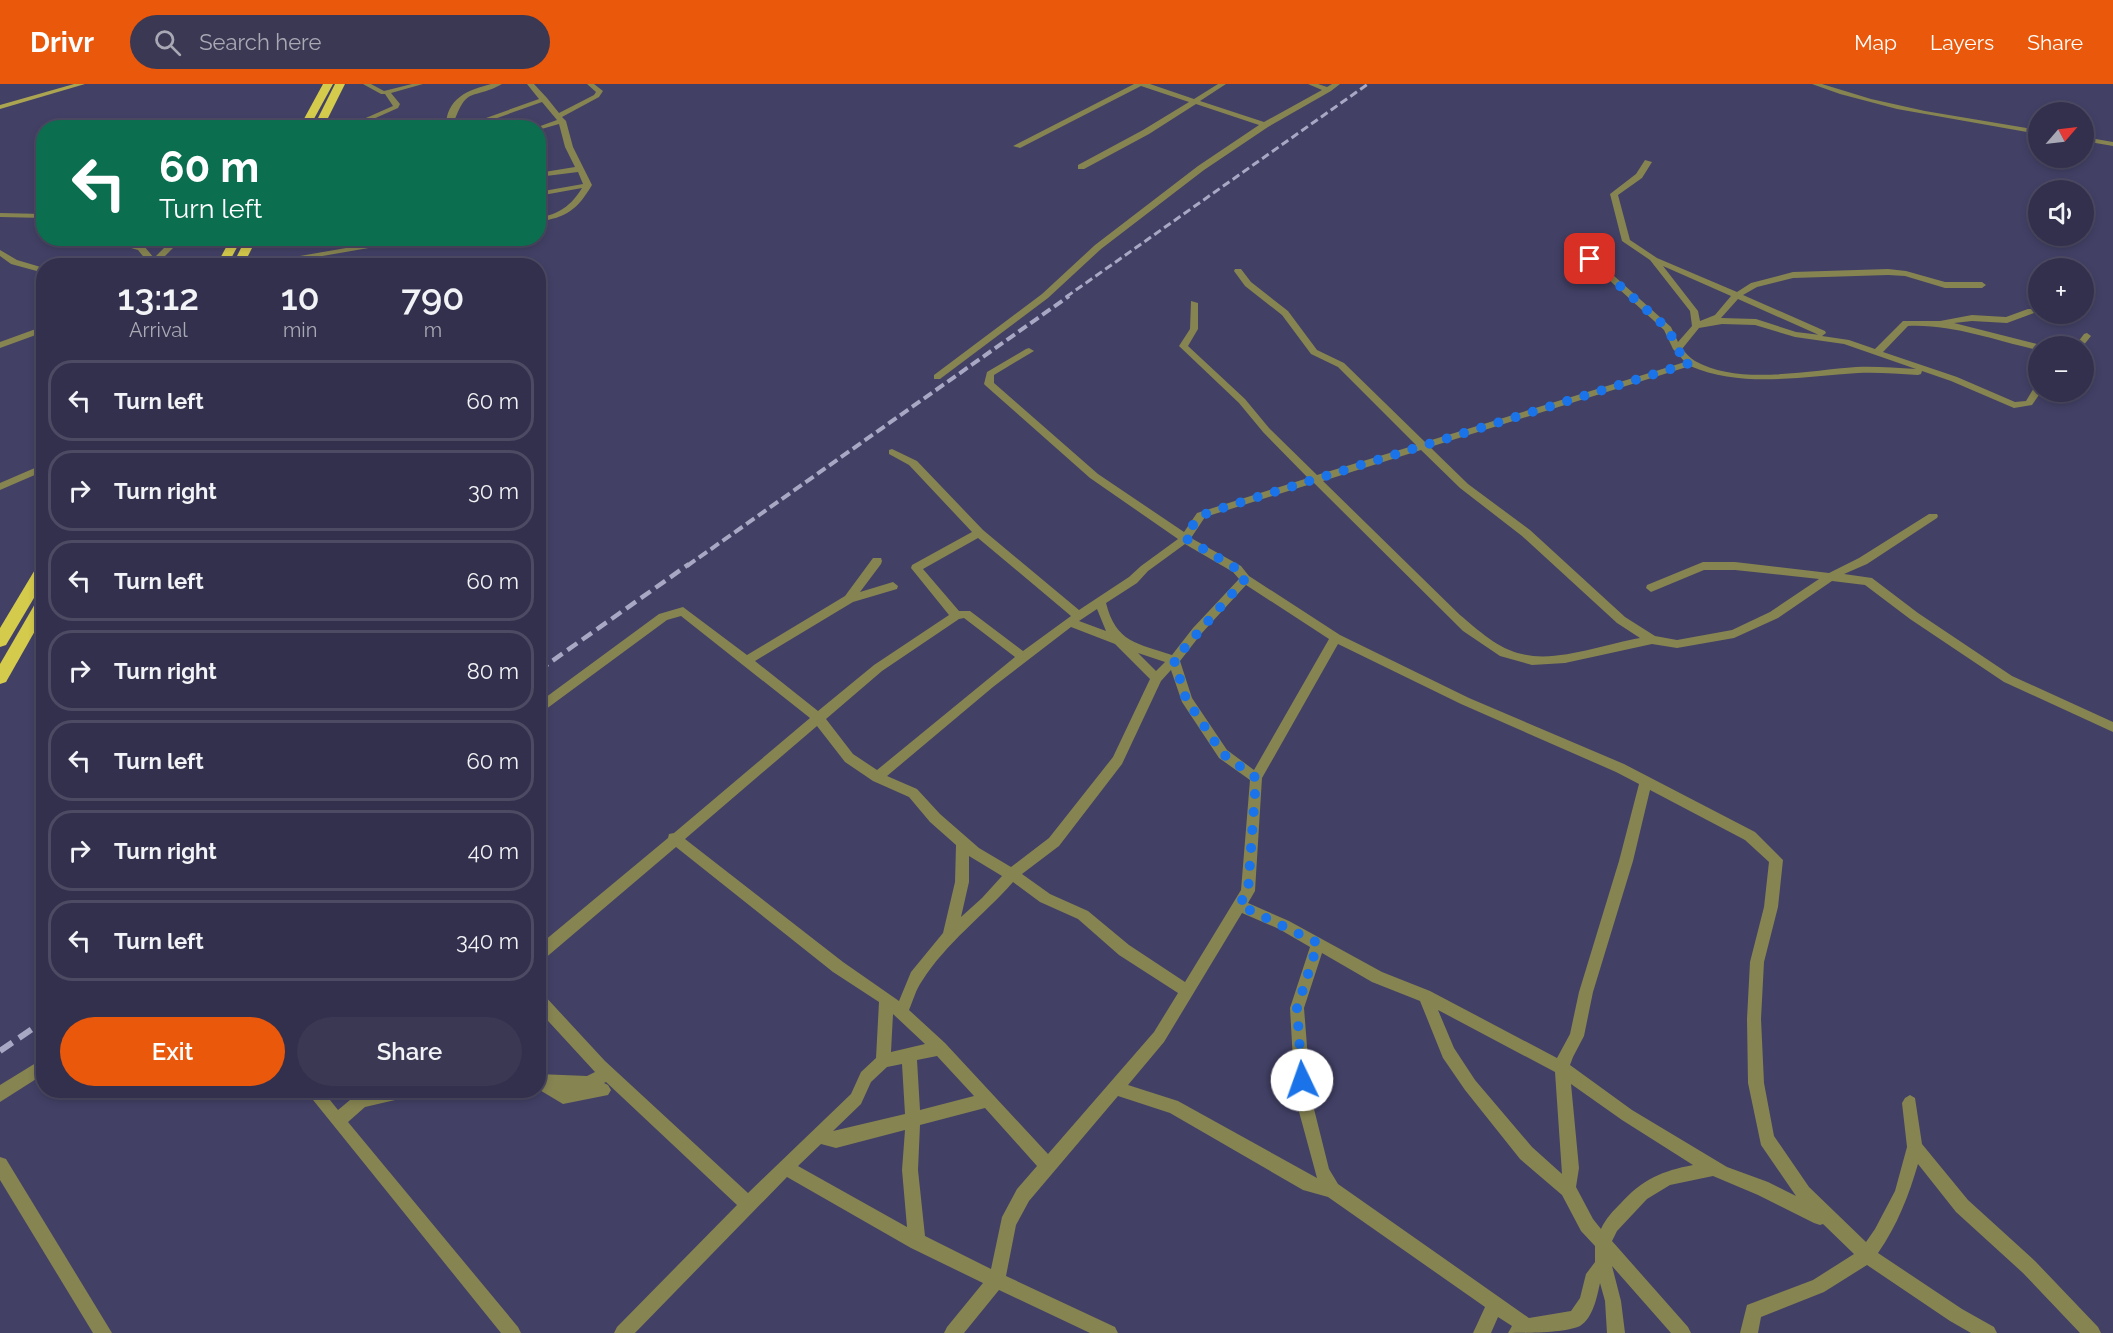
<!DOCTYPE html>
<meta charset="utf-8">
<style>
body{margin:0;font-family:Raleway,sans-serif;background:#3a3853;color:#f1f3f6;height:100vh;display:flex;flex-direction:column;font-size:22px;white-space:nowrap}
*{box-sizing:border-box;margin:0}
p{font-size:20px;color:#a8a9b5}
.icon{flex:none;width:33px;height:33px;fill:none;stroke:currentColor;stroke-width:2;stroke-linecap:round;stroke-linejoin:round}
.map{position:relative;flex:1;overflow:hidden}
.drawer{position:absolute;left:36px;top:174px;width:510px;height:840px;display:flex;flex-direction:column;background:#32304c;border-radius:24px;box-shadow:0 3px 9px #0003,0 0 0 2px #4d4b64}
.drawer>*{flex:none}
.banner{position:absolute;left:36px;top:36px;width:510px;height:126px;border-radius:24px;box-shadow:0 3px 9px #0003,0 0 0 2px #4d4b64;background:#0b6e4f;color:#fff;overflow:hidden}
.needle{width:39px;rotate:62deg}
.fabs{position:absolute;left:2028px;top:18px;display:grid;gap:12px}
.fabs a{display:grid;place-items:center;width:66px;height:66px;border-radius:50%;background:#32304c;box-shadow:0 3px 9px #0003,0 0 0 2px #4d4b64;font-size:30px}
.pin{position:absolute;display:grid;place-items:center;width:51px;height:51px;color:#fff;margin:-26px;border-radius:12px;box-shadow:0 3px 9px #0006}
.me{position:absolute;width:66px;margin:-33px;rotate:357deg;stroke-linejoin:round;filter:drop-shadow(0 0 4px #0008)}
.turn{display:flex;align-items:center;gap:21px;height:126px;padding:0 24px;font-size:27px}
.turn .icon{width:78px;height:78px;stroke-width:2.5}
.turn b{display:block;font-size:42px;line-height:51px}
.eta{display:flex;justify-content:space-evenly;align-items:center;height:102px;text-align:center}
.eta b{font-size:36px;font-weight:600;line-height:42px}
.action{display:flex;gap:12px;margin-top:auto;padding:12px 24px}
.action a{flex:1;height:69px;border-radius:36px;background:#ea580c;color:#fff;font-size:24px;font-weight:600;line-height:69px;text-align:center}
.action a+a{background:#3a3853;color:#f1f3f6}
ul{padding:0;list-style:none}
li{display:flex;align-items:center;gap:18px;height:81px;margin:0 12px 9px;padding:0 12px;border:3px solid #4d4b64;border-radius:24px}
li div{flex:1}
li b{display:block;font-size:22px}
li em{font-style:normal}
header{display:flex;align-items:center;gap:36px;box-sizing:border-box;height:84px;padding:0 30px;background:#ea580c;color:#fff}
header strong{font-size:28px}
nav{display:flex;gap:33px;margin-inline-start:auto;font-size:21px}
.search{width:420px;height:54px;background:#3a3853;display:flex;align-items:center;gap:15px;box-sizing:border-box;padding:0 21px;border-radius:33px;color:#a8a9b5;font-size:22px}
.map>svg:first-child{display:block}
</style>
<header>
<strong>Drivr</strong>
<div class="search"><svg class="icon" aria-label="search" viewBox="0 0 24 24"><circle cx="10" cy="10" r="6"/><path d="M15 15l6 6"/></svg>Search here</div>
<nav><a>Map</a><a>Layers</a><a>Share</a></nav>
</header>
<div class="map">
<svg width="2113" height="1249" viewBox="0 0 2113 1249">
<rect width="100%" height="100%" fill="#424065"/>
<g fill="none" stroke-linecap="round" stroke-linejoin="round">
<g fill="#868451" fill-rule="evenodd">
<polygon points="363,0 371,0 384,7 412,0 423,0 391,9 400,20 398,24 353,44 343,44 393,22 385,10 381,10"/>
<path d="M491 0H502C472 17 467 0 453 41L455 44 446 43C446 14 468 6 491 0Z"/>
<path d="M527 0H534L547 14 559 29 594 11 596 8 587 0H594L603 7 599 13 562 33 566 37 573 63 592 101C577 126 567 133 538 138V134C559 130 571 122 582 104L538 112V108L583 100 578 88 538 93V89L575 83 565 63 559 40 538 46V44H535L557 36 542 18 469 44H458L539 15Z"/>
<polygon points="1134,0 1150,0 1194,15 1218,0 1226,0 1200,17 1264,38 1322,6 1308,0 1318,0 1327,3 1332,0 1340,0 1331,7 1268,43 1204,86 1101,165 1048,214 940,295 934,295 934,291 1042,210 1095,161 1198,82 1259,41 1196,20 1149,50 1084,85 1078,85 1078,81 1143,46 1189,18 1141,2 1020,64 1013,62"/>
<polygon points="1812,0 1822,0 1871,15 1925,27 2038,46 2038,50 1897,25 1840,10"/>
<polygon points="2084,53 2113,58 2113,62 2084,57"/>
<path d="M1645 76 1652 78 1642 94 1618 111 1630 156 1657 174 1737 208 1751 199 1793 188 1888 185 1906 187 1945 198H1982L1986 201 1982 204H1945L1905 192 1888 191 1793 194 1757 203 1743 211 1825 247 1826 249 1822 252 1849 256 1875 265 1903 237H1940L1972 231 2006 233 2028 225H2034V229L2007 239 1972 237 1954 239 2041 261 2042 262H2038V266C1995 257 1954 240 1908 242L1883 268 1957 293 2015 318 2026 317 2035 302 2038 301V308H2041L2032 321 2014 324 1951 297 1922 287 1921 290 1918 291C1898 290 1878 288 1858 289 1802 292 1744 305 1690 282L1430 363 1468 400 1530 446 1625 533 1655 552 1677 556 1732 546 1770 528 1819 495 1735 486H1704L1651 508 1646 504 1647 501 1703 478H1735L1829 489 1859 474 1929 430H1937L1938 432 1937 434 1867 480 1844 490 1872 494 1918 529 2012 592 2113 638V648L2004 598 1910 535 1865 501 1832 497 1778 534 1734 554 1677 564 1652 560 1565 579 1532 581 1500 572 1463 547 1314 399 1205 433 1191 454 1241 482 1249 492 1340 551 1469 614 1624 680 1755 748 1783 776 1778 823 1764 878 1761 935 1764 999 1774 1052 1809 1103 1866 1158 1875 1145 1895 1107 1907 1063 1902 1019 1905 1014 1910 1011 1915 1014 1922 1060 1968 1116 2035 1177 2098 1243 2101 1249H2080L2023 1189 1956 1128 1918 1080C1909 1111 1897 1142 1878 1169L1962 1225 1994 1243 1997 1249H1971L1950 1237 1867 1181 1824 1208 1761 1233 1758 1249H1740L1747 1221 1813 1196 1854 1170 1823 1140 1820 1141 1814 1139 1758 1111 1713 1092 1670 1101 1647 1115 1617 1147 1612 1157 1688 1243 1691 1249H1671L1612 1182 1621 1217 1625 1249H1607L1605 1217 1600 1199C1597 1213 1593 1234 1580 1242 1565 1249 1526 1249 1508 1249L1512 1242 1498 1233 1491 1249H1473L1485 1223 1328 1113 1303 1106 1170 1029 1118 1012 1029 1117 1016 1141 1006 1192 1115 1243 1118 1249H1090L999 1206 964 1249H944L947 1243 983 1199 911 1164 787 1093 635 1249H614L617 1243 737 1121 606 998 604 999 608 1001 611 1006 608 1011 563 1020 538 1005V990L587 992 595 988 538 926V908L543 910 605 977 748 1109 851 1010 861 988 876 974 879 918 833 888 676 763 543 876 538 877V862L668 754 669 750 674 749 810 634 681 532 667 536 538 631V619L659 530 683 523 747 571 845 512 873 474H881L882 477 881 480 860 508 893 498 898 502 897 505 853 518 755 577 818 627 874 581 949 531 911 484 912 481 972 448 909 381 889 370V366L892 365 917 377 983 446 1079 526 1129 493 1141 482 1178 455 1090 394 986 302 984 300 987 288 1026 265 1029 264 1034 267 994 291V299L1098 390 1184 448 1197 429 1308 394 1263 348 1239 319 1179 262 1190 245 1191 217 1198 219V245L1188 262 1245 315 1269 344 1317 391 1416 361 1338 283 1311 270 1282 231 1245 202 1234 187 1235 185H1241L1251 198 1288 227 1317 266 1344 279 1425 358 1685 278 1673 265 1664 246 1586 175 1593 173 1671 243 1678 258 1692 242 1690 227 1650 176 1622 157 1610 110 1636 90ZM1663 182 1731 212 1715 231 1700 237 1698 227ZM1738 215 1819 251H1821L1796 248 1756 235 1721 234ZM1722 240 1755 241 1795 253 1844 260 1916 285C1896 284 1876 282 1856 283 1809 286 1738 302 1695 277 1690 274 1686 269 1682 265L1699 244ZM1421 366 1460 404 1522 452 1617 539 1640 554C1604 560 1557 579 1522 570 1498 565 1478 546 1460 531L1323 397ZM978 454 1071 532 1023 567 970 527H959L923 485ZM1185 460 1233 488 1239 495 1193 544 1172 571C1137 559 1116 559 1106 519L1137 499 1148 487ZM1246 501 1329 555 1254 686 1227 666 1192 614 1180 577 1201 550ZM1097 525 1106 547 1079 537ZM964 534 1015 573 877 686 853 670 826 635 882 587 959 535ZM1071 543 1115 560 1150 595 1113 673 1049 754 1011 783 979 764 940 730 917 705 887 692 993 603ZM1338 560 1461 620 1616 688 1639 700 1619 777 1579 908 1570 950 1557 974 1430 907 1382 888 1289 837 1248 819 1255 807 1262 694ZM1138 569 1165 578 1156 587ZM1171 586 1182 618 1219 674 1250 696 1241 806 1185 898 1129 861 1088 827 1050 810 1022 790 1059 762 1122 680 1161 597ZM817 642 845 678 873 697 909 713 930 738 956 761 955 798 943 849 911 888 899 917 843 878 685 755ZM1650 706 1745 756 1769 778 1764 823 1750 878 1747 935 1748 999 1761 1061 1796 1112 1768 1098 1727 1083 1632 1026 1570 981 1573 973 1584 952 1593 908 1633 777ZM969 772 1002 792 982 814 961 833 969 798ZM1013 798 1040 818 1078 835 1119 871 1178 909 1154 948 1048 1070 945 959 909 926C913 917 916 905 922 897 946 859 984 831 1013 798ZM1242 829 1279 845 1310 863 1290 924 1295 1013 1317 1094 1178 1017 1128 1001 1164 958ZM1322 869 1372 898 1420 917 1443 974 1465 1006 1520 1075 1562 1111 1581 1147 1595 1162V1178L1586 1190 1580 1214 1571 1227 1529 1234 1338 1100 1329 1085 1311 1013 1304 924ZM1438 926 1555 988 1562 1090 1532 1063 1475 996 1454 964ZM893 930 925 960 891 968ZM937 972 974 1012 920 1026 917 976ZM902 980 905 1030 833 1047 861 1020 871 998 887 983ZM1571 1000 1622 1036 1693 1081C1662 1087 1643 1095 1621 1119 1613 1127 1606 1134 1601 1145L1593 1135 1576 1103 1579 1084ZM985 1024 1037 1082 1017 1105 1002 1133 991 1185 925 1152 918 1086 920 1041ZM905 1046 902 1086 907 1143 798 1082 821 1060 836 1064Z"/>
<polygon points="0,129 44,130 44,134 0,133"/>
<polygon points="97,154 113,154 144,162 154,174 174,154 183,154 158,179 160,182 151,182 138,166"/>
<polygon points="248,154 270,154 251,158 248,158"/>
<polygon points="404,154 426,154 265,182 242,182"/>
<polygon points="0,166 17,176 44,184 44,189 11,180 0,172"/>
<polygon points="44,242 44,248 0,264 0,258"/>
<polygon points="2087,249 2091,252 2083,262 2075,262 2084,250"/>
<polygon points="44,380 44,387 0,406 0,399"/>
<polygon points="44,974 44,990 0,1018 0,1001"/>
<polygon points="305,1006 322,1006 338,1026 362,1006 415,1006 413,1011 408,1013 365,1023 348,1038 518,1243 521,1249 501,1249"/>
<polygon points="0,1073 6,1075 112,1249 93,1249 0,1096"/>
</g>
<polygon fill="#aba551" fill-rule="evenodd" points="74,0 85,0 0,25 0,21"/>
<g fill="#d4ca4c" fill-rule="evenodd">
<polygon points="323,0 333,0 309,44 299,44"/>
<polygon points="335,0 345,0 323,44 313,44"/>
<polygon points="231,154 242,154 227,182 216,182"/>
<polygon points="246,154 257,154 243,182 232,182"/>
<polygon points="44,478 44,497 6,561 0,563 0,544 39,479"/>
<polygon points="44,512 44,531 6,598 0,600 0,580 39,513"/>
</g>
<polyline stroke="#a9a8c4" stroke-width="3" stroke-dasharray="8 4" stroke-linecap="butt" points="1066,213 1368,0"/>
<polyline stroke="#a9a8c4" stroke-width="4" stroke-dasharray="10 4.5" stroke-linecap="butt" points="687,482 1069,212"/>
<polyline stroke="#a9a8c4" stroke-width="4.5" stroke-dasharray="12 6" stroke-linecap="butt" points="538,587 689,480"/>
<polyline stroke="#a9a8c4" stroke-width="6" stroke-dasharray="15 8" stroke-linecap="butt" points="0,967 44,937"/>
</g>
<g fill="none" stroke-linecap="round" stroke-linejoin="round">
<path stroke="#1a73e8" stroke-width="10" stroke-dasharray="0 18" d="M1302 996 1297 924 1318 859 1239 821 1248 807 1256 694 1223 670 1186 615 1174 576 1245 495 1237 485 1185 454C1196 437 1195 433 1216 426L1690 279 1682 273 1668 245 1590 175"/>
</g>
</svg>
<div class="fabs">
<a><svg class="needle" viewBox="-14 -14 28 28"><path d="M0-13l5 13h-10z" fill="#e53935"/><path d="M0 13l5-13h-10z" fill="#a8a9b5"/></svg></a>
<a><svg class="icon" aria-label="sound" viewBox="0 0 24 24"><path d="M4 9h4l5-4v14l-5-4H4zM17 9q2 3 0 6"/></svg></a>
<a>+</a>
<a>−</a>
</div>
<div class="pin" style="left:1590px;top:175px;background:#d93025"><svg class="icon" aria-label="arrive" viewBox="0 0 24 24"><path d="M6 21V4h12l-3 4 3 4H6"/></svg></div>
<svg class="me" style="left:1302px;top:996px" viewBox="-20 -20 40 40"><circle r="19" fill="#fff"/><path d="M0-13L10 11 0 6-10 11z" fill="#1a73e8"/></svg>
<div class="banner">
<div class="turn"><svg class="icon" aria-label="left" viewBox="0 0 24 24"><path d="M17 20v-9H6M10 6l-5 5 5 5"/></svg><div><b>60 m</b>Turn left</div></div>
</div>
<section class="drawer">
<div class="eta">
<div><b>13:12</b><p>Arrival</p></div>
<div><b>10</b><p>min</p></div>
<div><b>790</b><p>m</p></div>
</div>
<ul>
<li><svg class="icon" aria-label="left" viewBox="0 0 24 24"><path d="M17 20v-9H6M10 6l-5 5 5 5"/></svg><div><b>Turn left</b></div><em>60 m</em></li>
<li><svg class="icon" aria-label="right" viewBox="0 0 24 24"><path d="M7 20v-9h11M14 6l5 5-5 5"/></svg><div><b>Turn right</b></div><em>30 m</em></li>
<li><svg class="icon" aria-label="left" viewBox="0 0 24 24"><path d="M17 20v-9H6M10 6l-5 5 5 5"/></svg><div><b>Turn left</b></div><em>60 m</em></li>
<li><svg class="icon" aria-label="right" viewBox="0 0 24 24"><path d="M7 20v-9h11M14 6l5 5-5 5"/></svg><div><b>Turn right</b></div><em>80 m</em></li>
<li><svg class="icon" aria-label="left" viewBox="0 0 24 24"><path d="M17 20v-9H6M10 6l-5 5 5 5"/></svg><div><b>Turn left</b></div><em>60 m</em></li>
<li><svg class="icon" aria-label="right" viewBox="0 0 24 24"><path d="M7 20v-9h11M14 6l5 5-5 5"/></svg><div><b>Turn right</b></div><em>40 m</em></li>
<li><svg class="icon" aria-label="left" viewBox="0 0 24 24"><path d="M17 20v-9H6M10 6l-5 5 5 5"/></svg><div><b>Turn left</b></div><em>340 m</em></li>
</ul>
<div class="action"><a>Exit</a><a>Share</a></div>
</section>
</div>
